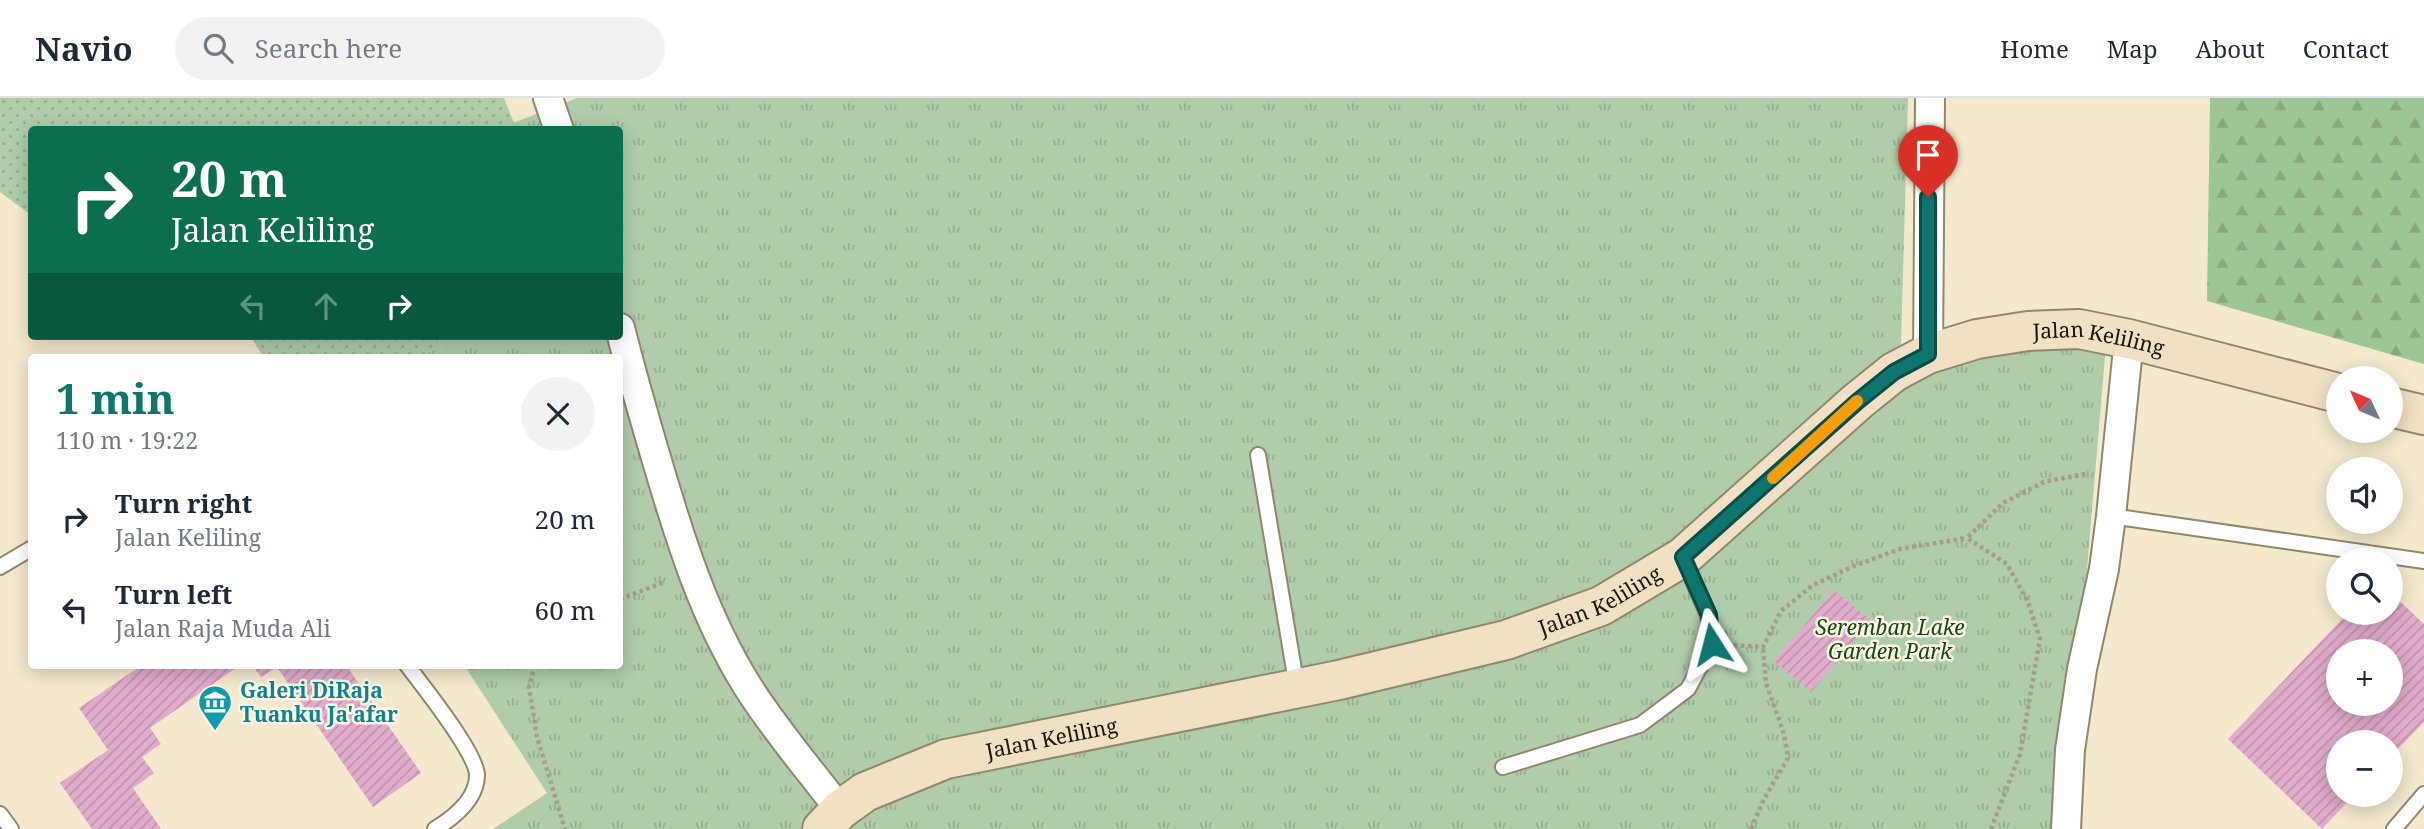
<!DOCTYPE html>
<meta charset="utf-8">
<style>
body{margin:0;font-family:"Noto Serif",serif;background:#f2f2f3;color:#1f2937;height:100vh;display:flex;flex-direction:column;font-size:26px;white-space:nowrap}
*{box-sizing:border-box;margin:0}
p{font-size:23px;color:#747a83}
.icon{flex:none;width:38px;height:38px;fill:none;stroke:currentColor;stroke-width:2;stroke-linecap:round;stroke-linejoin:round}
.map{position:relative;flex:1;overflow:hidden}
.sheet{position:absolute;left:28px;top:256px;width:595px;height:315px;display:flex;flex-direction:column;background:#fff;border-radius:7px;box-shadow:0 4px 18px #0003}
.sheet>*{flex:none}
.banner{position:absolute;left:28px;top:28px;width:595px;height:214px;border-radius:7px;box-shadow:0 4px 18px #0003;background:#0b6e4f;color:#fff;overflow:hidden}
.needle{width:46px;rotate:314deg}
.buttons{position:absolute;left:2326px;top:268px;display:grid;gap:14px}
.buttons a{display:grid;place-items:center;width:77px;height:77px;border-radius:50%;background:#fff;box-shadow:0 4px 18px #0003;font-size:35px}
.pin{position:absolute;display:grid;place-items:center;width:60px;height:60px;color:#fff;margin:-72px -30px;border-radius:50% 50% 50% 0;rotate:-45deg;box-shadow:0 0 7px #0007}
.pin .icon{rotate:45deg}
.me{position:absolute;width:77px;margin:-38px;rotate:351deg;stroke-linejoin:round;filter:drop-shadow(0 0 5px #0008)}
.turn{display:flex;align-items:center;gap:24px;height:147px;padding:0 28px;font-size:32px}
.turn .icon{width:91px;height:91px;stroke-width:2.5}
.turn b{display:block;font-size:49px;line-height:60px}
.lanes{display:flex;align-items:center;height:66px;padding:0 28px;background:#0003;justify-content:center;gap:35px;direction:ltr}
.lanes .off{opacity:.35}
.round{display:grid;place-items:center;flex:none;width:74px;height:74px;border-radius:37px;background:#f2f2f3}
.overview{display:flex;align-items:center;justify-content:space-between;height:119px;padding:0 28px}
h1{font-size:42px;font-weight:700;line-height:52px;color:#0f766e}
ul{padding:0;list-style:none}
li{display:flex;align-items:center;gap:21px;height:91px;padding:0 28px}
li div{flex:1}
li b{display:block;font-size:26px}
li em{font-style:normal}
header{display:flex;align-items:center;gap:42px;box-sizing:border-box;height:98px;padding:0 35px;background:#fff;border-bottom:2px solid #e0e1e3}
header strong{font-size:33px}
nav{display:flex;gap:38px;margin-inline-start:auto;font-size:24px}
.search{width:490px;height:63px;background:#f2f2f3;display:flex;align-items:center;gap:18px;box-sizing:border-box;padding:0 24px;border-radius:38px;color:#747a83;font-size:26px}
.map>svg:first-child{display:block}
</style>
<header>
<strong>Navio</strong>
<div class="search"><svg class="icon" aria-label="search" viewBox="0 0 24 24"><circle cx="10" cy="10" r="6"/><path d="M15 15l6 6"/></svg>Search here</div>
<nav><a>Home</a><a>Map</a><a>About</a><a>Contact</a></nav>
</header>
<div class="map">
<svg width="2424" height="731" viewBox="0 0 2424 731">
<defs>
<pattern id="grass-dots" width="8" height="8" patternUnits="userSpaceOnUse" patternTransform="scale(1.75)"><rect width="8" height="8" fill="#afcda9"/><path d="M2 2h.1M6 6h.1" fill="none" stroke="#96af90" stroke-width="1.8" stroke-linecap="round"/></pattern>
<pattern id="forest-firs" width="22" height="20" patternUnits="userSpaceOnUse" patternTransform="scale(1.75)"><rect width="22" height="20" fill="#9ec596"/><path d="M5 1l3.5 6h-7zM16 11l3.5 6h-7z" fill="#88a880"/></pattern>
<pattern id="park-tufts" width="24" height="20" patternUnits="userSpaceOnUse" patternTransform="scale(1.75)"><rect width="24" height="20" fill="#afcda9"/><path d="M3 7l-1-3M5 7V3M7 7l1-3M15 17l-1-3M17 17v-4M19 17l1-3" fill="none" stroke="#96af90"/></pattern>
<pattern id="building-hatch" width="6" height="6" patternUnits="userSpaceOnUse" patternTransform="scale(1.75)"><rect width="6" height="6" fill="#e1abcc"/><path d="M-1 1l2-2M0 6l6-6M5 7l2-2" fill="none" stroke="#c092ae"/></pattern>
</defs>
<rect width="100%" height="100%" fill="#f4e9cd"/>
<g fill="url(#grass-dots)">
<polygon points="0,0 504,0 514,25 498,32 32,32 31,117 0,94"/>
<polygon points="247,238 438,238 442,249 415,259 264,259 251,240"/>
</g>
<polygon fill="url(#forest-firs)" points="2210,0 2424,0 2424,266 2207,203"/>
<g fill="url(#park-tufts)">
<polygon points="577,0 1908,0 1901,246 1680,449 1597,498 817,713 801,731 493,731 547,695 464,567 620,567 620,259 415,259 442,249 438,238 620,238 620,32 498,31"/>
<polygon points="1997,246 2106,247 2065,731 837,731 943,673 1594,522 1887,288"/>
</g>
<g fill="url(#building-hatch)" fill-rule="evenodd">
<polygon points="1834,492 1871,523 1811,594 1774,563"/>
<path d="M2390 494 2424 526V624L2390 659V644H2338V696H2355L2322 731 2228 641 2349 514H2390ZM2338 553H2390V606H2338Z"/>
<polygon points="142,567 240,567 150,630 161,646 142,659 154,675 133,690 161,731 92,731 60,685 108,652 79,610"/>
<polygon points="252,567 346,567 421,675 373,709 277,569 261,579"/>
</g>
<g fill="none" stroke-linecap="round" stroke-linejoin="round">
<g stroke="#91876c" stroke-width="18">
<g id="lane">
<polyline points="1258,357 1297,590"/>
<polyline points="2111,418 2424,463"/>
<polyline points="0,469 32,450"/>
<path d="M407 567C422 587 476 654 477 677 477 701 453 720 435 731"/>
<polyline points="1503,669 1640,627 1688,591 1712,546 1708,517 1683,460"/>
<polyline points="0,716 11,731"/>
<polyline points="2394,731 2424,696"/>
</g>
</g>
<g stroke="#91876c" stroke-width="32">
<g id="street">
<polyline points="548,0 559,32"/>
<path d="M620 230C631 274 644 319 657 363 680 441 704 519 748 589 775 632 809 671 840 712"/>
<polyline points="1928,256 1930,0"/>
<polyline points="2066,731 2070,652 2082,571 2104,471 2111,418 2129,241"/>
</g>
</g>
<g stroke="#91876c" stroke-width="42">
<g id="secondary">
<polyline points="2390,309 2424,317"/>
<path id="s1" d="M822 731 840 712 865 694 946 661 1339 582 1506 542 1601 508 1683 459 1858 303 1894 274 1928 256 1977 241 2028 233 2079 231 2129 241 2338 295"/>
</g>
</g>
<g stroke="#a69d88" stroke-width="4.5" stroke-dasharray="3.5 3.5" stroke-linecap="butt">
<polyline points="620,501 665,484"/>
<polyline points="1734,547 1763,549 1781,513 1813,487 1854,468 1900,451 1967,440"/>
<polyline points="535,567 529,589 537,639 565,731"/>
<polyline points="1751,731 1764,701 1788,660 1784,636 1766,585 1763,549"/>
<polyline points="1991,731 2020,656 2040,541 2028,504 2007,466 1967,440 2003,405 2044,384 2085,376"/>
</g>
<use href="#lane" stroke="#fff" stroke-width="14"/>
<use href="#street" stroke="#fff" stroke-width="28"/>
<use href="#secondary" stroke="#f1e0c3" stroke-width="38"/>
</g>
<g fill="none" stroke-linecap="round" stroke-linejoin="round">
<g stroke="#0a4d48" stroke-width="18">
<polyline id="route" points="1712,546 1709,517 1683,459 1858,303 1894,274 1928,256 1928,99"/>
</g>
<use href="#route" stroke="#0f766e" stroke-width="12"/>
<polyline stroke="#f59e0b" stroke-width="12" points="1773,380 1857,303"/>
</g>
<defs>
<g id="museum-pin" transform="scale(1.75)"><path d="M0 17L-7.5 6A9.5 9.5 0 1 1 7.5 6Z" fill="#0f9aa8" stroke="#fdf7e6"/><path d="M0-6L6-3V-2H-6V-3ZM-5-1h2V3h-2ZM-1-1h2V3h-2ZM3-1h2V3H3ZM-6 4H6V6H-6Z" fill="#fff"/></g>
</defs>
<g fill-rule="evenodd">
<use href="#museum-pin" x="215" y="604"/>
</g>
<g text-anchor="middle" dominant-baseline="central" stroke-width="5" stroke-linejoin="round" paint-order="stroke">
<g font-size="21" fill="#1b170d" stroke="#fdf7e6">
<text stroke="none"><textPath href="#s1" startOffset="1407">Jalan Keliling</textPath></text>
<text stroke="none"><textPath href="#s1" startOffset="819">Jalan Keliling</textPath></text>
<text stroke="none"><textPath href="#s1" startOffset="252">Jalan Keliling</textPath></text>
</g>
<g font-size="21" font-style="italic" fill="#174b0d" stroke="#fdf7e6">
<text x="1890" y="529">Seremban Lake<tspan x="1890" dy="24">Garden Park</tspan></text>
</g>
<g font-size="21" font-weight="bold" fill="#0d838f" stroke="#fdf7e6" text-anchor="start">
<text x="240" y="592">Galeri DiRaja<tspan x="240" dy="24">Tuanku Ja'afar</tspan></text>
</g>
</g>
</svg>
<div class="buttons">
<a><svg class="needle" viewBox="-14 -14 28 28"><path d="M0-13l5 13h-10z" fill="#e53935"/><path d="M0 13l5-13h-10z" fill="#747a83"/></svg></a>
<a><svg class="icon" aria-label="sound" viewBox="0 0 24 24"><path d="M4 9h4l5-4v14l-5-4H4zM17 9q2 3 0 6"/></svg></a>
<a><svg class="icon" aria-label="search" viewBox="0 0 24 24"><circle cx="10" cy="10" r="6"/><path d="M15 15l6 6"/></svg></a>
<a>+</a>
<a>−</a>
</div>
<div class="pin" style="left:1928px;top:99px;background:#d93025"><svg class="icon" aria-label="arrive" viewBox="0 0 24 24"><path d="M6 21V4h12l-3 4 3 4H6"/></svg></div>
<svg class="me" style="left:1712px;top:546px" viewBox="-20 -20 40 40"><path d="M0-17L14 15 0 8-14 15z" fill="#0f766e" stroke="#fff" stroke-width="4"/></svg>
<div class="banner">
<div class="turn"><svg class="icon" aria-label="right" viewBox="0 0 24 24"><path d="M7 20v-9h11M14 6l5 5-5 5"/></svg><div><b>20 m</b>Jalan Keliling</div></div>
<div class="lanes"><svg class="icon off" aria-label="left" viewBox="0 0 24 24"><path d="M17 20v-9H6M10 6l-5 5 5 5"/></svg><svg class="icon off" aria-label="ahead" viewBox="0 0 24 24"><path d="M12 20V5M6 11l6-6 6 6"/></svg><svg class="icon" aria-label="right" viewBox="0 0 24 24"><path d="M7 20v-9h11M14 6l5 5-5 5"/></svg></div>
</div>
<section class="sheet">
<div class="overview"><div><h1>1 min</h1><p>110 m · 19:22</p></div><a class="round"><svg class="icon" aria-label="close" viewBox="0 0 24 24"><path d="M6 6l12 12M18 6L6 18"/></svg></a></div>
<ul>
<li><svg class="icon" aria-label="right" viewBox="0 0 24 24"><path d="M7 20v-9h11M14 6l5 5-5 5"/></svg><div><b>Turn right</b><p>Jalan Keliling</p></div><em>20 m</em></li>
<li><svg class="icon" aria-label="left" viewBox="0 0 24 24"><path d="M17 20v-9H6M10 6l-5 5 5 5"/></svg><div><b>Turn left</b><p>Jalan Raja Muda Ali</p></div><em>60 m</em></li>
</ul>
</section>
</div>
